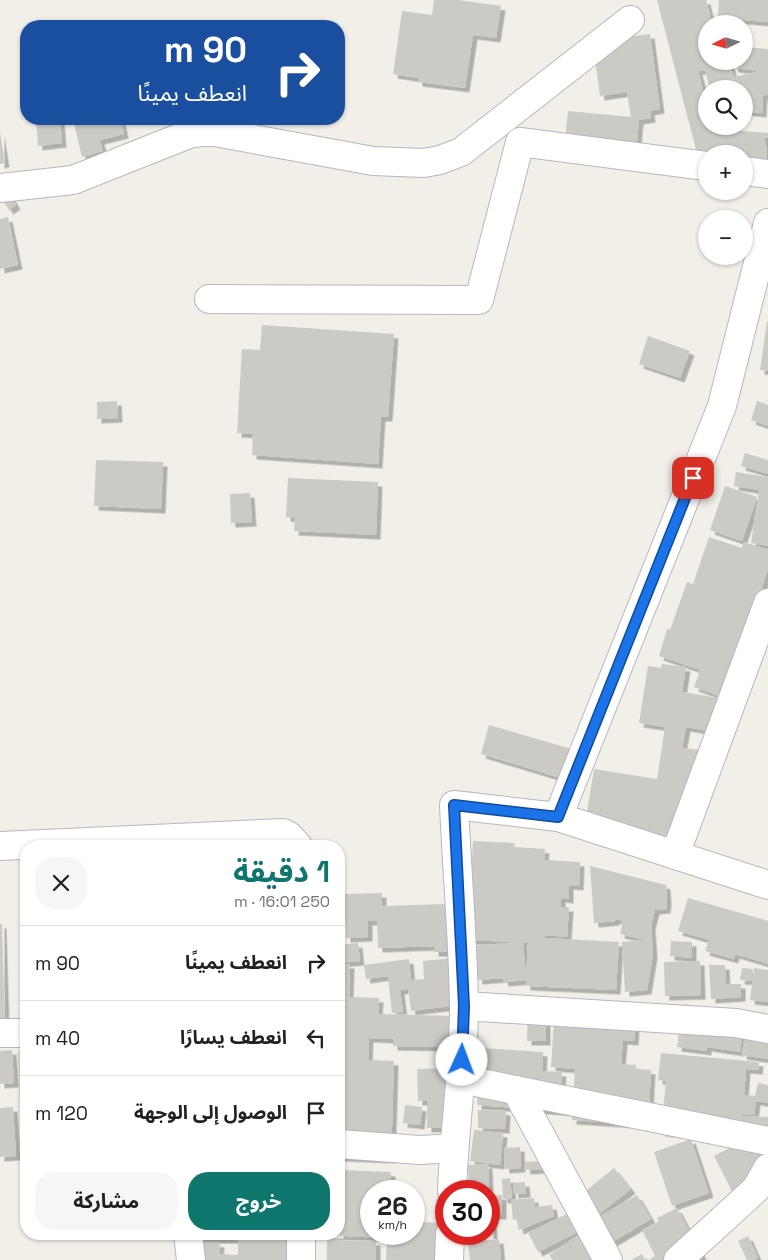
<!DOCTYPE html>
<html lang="ar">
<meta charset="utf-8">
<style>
body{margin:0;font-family:"Space Grotesk","Noto Sans Arabic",sans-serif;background:#f6f6f6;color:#202124;direction:rtl;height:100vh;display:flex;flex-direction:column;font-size:19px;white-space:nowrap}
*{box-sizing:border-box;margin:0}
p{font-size:16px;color:#757577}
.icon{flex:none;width:28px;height:28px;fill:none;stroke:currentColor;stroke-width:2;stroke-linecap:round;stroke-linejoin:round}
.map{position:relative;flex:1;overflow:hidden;direction:ltr}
.panel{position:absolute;left:20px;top:840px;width:325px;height:400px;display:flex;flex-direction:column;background:#fff;border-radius:20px;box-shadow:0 1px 4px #0004;direction:rtl}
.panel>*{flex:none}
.banner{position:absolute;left:20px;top:20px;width:325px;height:105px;border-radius:20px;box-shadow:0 1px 4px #0004;direction:rtl;background:#1a4fa0;color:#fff;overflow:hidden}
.needle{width:32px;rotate:265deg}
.controls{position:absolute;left:698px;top:15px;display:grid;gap:10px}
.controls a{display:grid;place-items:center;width:55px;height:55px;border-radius:50%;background:#fff;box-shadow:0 1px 4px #0004;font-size:25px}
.speed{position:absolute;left:360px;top:1180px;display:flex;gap:10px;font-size:25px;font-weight:700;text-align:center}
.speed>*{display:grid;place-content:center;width:65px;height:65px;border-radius:50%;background:#fff;box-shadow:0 1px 4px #0004;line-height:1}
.speed small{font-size:12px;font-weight:400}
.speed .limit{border:8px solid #d22;background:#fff;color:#111}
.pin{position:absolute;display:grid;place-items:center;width:42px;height:42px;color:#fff;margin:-21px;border-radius:10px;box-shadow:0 2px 8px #0006}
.me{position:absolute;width:55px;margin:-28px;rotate:2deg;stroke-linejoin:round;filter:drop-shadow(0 0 4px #0008)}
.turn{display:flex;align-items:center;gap:18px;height:105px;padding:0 15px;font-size:22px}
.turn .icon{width:65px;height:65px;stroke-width:2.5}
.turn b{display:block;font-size:35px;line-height:42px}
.round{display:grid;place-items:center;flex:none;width:52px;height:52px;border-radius:20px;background:#f6f6f6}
.head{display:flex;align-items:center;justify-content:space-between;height:85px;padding:0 15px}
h1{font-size:30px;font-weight:700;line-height:38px;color:#0f766e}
.action{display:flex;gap:10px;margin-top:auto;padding:10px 15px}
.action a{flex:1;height:58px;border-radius:20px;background:#0f766e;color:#fff;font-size:20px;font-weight:700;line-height:58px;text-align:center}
.action a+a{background:#f6f6f6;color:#202124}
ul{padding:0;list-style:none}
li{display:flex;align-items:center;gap:15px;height:75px;padding:0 15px;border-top:1px solid #e0e0e0}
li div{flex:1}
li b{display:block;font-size:19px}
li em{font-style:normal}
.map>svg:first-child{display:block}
</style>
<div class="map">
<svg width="768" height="1260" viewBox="0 0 768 1260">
<defs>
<filter id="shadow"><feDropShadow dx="4.5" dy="4.5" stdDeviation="0" flood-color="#0004"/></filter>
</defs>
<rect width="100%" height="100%" fill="#f1efe8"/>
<polygon fill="#e1ded6" points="26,1050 26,1180 22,1180 18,1051"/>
<g fill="#cccac5" fill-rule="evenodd" filter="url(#shadow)">
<polygon points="434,0 458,0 501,6 496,38 473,35 465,88 418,82 418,78 393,74 402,11 432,15"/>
<polygon points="657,0 706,0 712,24 706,24 706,61 729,61 734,77 760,71 734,68 733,61 744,61 744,49 745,47 768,49 768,94 763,96 762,113 744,111 744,89 710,89 705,71 698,70 706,103 706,126 730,126 731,130 768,133 768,136 764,138 767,151 766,171 744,169 744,154 706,154 700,165"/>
<polygon points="719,0 768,0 768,22 718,18"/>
<polygon points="650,34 660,109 650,111 651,118 639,120 635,163 564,151 568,111 631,117 627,92 600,96 595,59 605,58 603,40"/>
<polygon points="36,119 60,119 62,143 38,146"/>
<polygon points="73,119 121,119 124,134 100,140 103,151 82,157"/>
<polygon points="0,132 5,163 0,164"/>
<polygon points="9,193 16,205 9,210 1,198"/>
<polygon points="8,217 18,265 0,269 0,219"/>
<polygon points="767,322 768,322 768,371 760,370"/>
<polygon points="262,325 394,334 388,417 381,417 378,464 252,455 253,434 237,433 242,349 260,350"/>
<polygon points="648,336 690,351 680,378 639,364"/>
<polygon points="117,401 118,418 97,419 97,402"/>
<polygon points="757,401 768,405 768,426 751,420"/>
<polygon points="745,453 768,460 768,474 741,466"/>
<polygon points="96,460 163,462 161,509 94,506"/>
<polygon points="736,472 768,477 768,546 751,543 759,490 734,486"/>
<polygon points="288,478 378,482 376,535 294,531 295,518 286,517"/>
<polygon points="725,486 757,497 742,541 710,530"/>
<polygon points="250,493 252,522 231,523 230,494"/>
<polygon points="709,537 742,548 744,542 768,550 768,569 725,698 694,687 700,670 659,656 667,629 670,630 687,582 693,584"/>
<polygon points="662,664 686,667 682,692 719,698 714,732 686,727 682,748 700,750 687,808 676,807 669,854 584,831 594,769 657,779 665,727 639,723 648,666 661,668"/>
<polygon points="489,725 575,750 567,780 481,754"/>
<path d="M473 841 515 843 514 847 545 849 544 860 580 862 579 886 569 885V899L561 898V907H569L567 937 545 935V938L619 942 616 990 526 986V980L504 982 503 978 478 980 475 946 519 942 470 940V893ZM523 943H528L526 978Z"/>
<polygon points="590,866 666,885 667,901 666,909 655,910 651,925 653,954 647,990 625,992 622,942 646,940 620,934 623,921 615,919 615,921 594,923"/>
<polygon points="382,893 382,906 447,904 449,952 434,952 434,946 378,948 377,921 368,921 368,937 346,938 344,894"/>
<polygon points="688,898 768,921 768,964 735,954 734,959 705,951 709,940 678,931"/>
<polygon points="0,924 2,924 5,1023 0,1023"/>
<polygon points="671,941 692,942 692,958 670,956"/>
<polygon points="358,943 360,961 339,963 339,945"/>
<polygon points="453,958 458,1005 411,1011 408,989 400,990 403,1012 392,1013 388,976 366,979 364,965 409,959 411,980 424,979 423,961"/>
<polygon points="700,961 701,995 665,996 664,962"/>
<polygon points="339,964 350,964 349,997 379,998 378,1014 454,1016 453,1047 393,1046 393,1039 369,1038 368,1060 394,1061 391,1159 339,1157"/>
<polygon points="709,965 725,965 726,984 741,984 741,997 711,999"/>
<polygon points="742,968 753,969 751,981 740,980"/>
<polygon points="754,968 768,970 768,1002 750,1000"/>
<polygon points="23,971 26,971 26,997 25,997"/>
<polygon points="528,1001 546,1001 546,1041 527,1041"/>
<polygon points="555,1003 636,1009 634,1041 623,1040 621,1064 636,1065 636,1069 651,1070 648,1125 572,1120 575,1069 551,1067"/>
<polygon points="683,1004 717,1009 744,1017 740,1052 707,1047 707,1051 677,1047"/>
<polygon points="747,1020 768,1023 768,1059 742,1055"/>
<polygon points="481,1048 543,1052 542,1071 562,1072 561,1086 573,1087 571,1112 477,1105"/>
<polygon points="12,1050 14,1083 0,1084 0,1051"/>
<polygon points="661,1053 759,1062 758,1070 746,1069 744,1095 755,1096 758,1083 768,1085 768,1103 756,1101 754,1115 742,1114 739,1139 661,1132 666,1081 658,1080"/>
<polygon points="457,1068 458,1127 427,1128 427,1101 418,1101 417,1069"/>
<polygon points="405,1105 422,1107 420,1125 403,1123"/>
<polygon points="13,1107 16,1156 0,1157 0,1108"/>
<polygon points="478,1110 506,1111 505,1129 478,1128"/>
<polygon points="742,1116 768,1117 768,1142 751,1141 762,1164 739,1205 714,1156 743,1141 742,1141"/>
<polygon points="474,1130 503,1133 500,1165 470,1161"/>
<polygon points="691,1139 709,1193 672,1206 654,1152"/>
<polygon points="520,1147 521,1168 505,1169 504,1148"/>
<polygon points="541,1161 542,1169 526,1170 525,1162"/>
<polygon points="488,1164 489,1187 469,1188 468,1165"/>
<polygon points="614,1168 631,1189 598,1215 582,1194"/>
<polygon points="339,1170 391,1172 390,1191 371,1191 371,1234 414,1234 414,1222 446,1223 444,1260 386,1260 387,1238 324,1235 324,1234 339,1234"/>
<polygon points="510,1178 512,1198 503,1199 502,1179"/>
<polygon points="525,1182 526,1193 514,1194 513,1183"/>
<polygon points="502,1195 502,1215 489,1215 489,1196"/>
<polygon points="637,1195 651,1219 609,1244 595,1219"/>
<polygon points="534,1198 535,1207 552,1205 554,1216 519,1230 517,1219 513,1220 511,1200"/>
<polygon points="677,1208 703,1257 697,1260 649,1260 655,1256 642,1230 659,1221 657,1218"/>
<polygon points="567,1214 576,1233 538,1252 528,1233"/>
<polygon points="489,1216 492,1216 493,1235 489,1235"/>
<polygon points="197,1234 302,1234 301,1260 202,1260 203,1242 220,1243 219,1254 238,1255 238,1239 197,1239"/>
<polygon points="580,1234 598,1260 553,1260 549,1255"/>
<polygon points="748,1236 758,1258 754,1260 747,1260 738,1241"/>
<polygon points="499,1239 501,1260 470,1260 468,1242"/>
<polygon points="327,1240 376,1241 376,1260 327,1260"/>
<polygon points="642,1254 645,1260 631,1260"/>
</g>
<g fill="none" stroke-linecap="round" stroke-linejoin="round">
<g stroke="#b5b8bc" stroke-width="30">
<g id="minor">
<polyline points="744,171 768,174"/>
<polyline points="0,188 73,180 189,134 202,132 215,132 373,161 424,163 440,160 461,152 630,20"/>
<polyline points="768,223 722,406 558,817 768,885"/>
<polyline points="209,299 479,300 520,142 706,166"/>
<polyline points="0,846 283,833 289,836 298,846"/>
<polyline points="675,855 768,603"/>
<polyline points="464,1006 736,1023 768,1029"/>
<polyline points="0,1033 26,1033"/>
<polyline points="461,1079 768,1141"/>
<polyline points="516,1090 608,1260"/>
<polyline points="339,1144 420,1150 454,1148"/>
<path d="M452 1191C454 1129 464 1068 464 1006 463 939 457 872 454 805L558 817"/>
<polyline points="188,1234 191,1260"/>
<polyline points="301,1260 301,1234"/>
<polyline points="449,1260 450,1234"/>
<polyline points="678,1260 756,1189 768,1168"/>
</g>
</g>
<use href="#minor" stroke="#fff" stroke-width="28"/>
</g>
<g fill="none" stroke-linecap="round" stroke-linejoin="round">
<g stroke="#114b97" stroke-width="12">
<polyline id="route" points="462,1060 464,1006 454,805 558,817 693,478"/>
</g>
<use href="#route" stroke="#1a73e8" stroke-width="9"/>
</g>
</svg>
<div class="controls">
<a><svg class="needle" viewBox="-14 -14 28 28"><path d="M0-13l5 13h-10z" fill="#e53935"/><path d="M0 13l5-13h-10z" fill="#757577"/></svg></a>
<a><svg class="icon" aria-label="search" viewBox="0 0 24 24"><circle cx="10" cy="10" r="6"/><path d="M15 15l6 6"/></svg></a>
<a>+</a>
<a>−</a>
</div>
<div class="speed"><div>26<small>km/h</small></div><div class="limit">30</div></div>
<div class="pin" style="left:693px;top:478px;background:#d93025"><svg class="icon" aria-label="arrive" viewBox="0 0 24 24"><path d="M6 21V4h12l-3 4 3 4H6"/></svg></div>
<svg class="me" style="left:462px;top:1060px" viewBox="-20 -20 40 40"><circle r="19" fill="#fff"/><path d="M0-13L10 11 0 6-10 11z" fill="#1a73e8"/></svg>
<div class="banner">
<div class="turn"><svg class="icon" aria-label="right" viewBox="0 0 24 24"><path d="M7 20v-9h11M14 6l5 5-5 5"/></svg><div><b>90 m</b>انعطف يمينًا</div></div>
</div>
<section class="panel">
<div class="head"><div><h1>1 دقيقة</h1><p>250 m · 16:01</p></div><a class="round"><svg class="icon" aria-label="close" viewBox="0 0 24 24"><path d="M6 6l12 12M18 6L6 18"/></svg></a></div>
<ul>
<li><svg class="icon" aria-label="right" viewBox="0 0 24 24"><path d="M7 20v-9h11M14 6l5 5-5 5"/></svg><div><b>انعطف يمينًا</b></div><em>90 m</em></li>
<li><svg class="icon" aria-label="left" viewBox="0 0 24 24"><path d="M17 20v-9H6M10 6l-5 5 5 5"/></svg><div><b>انعطف يسارًا</b></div><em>40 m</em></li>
<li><svg class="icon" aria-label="arrive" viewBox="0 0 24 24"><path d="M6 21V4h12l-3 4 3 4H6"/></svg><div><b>الوصول إلى الوجهة</b></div><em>120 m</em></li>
</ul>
<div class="action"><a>خروج</a><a>مشاركة</a></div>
</section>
</div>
